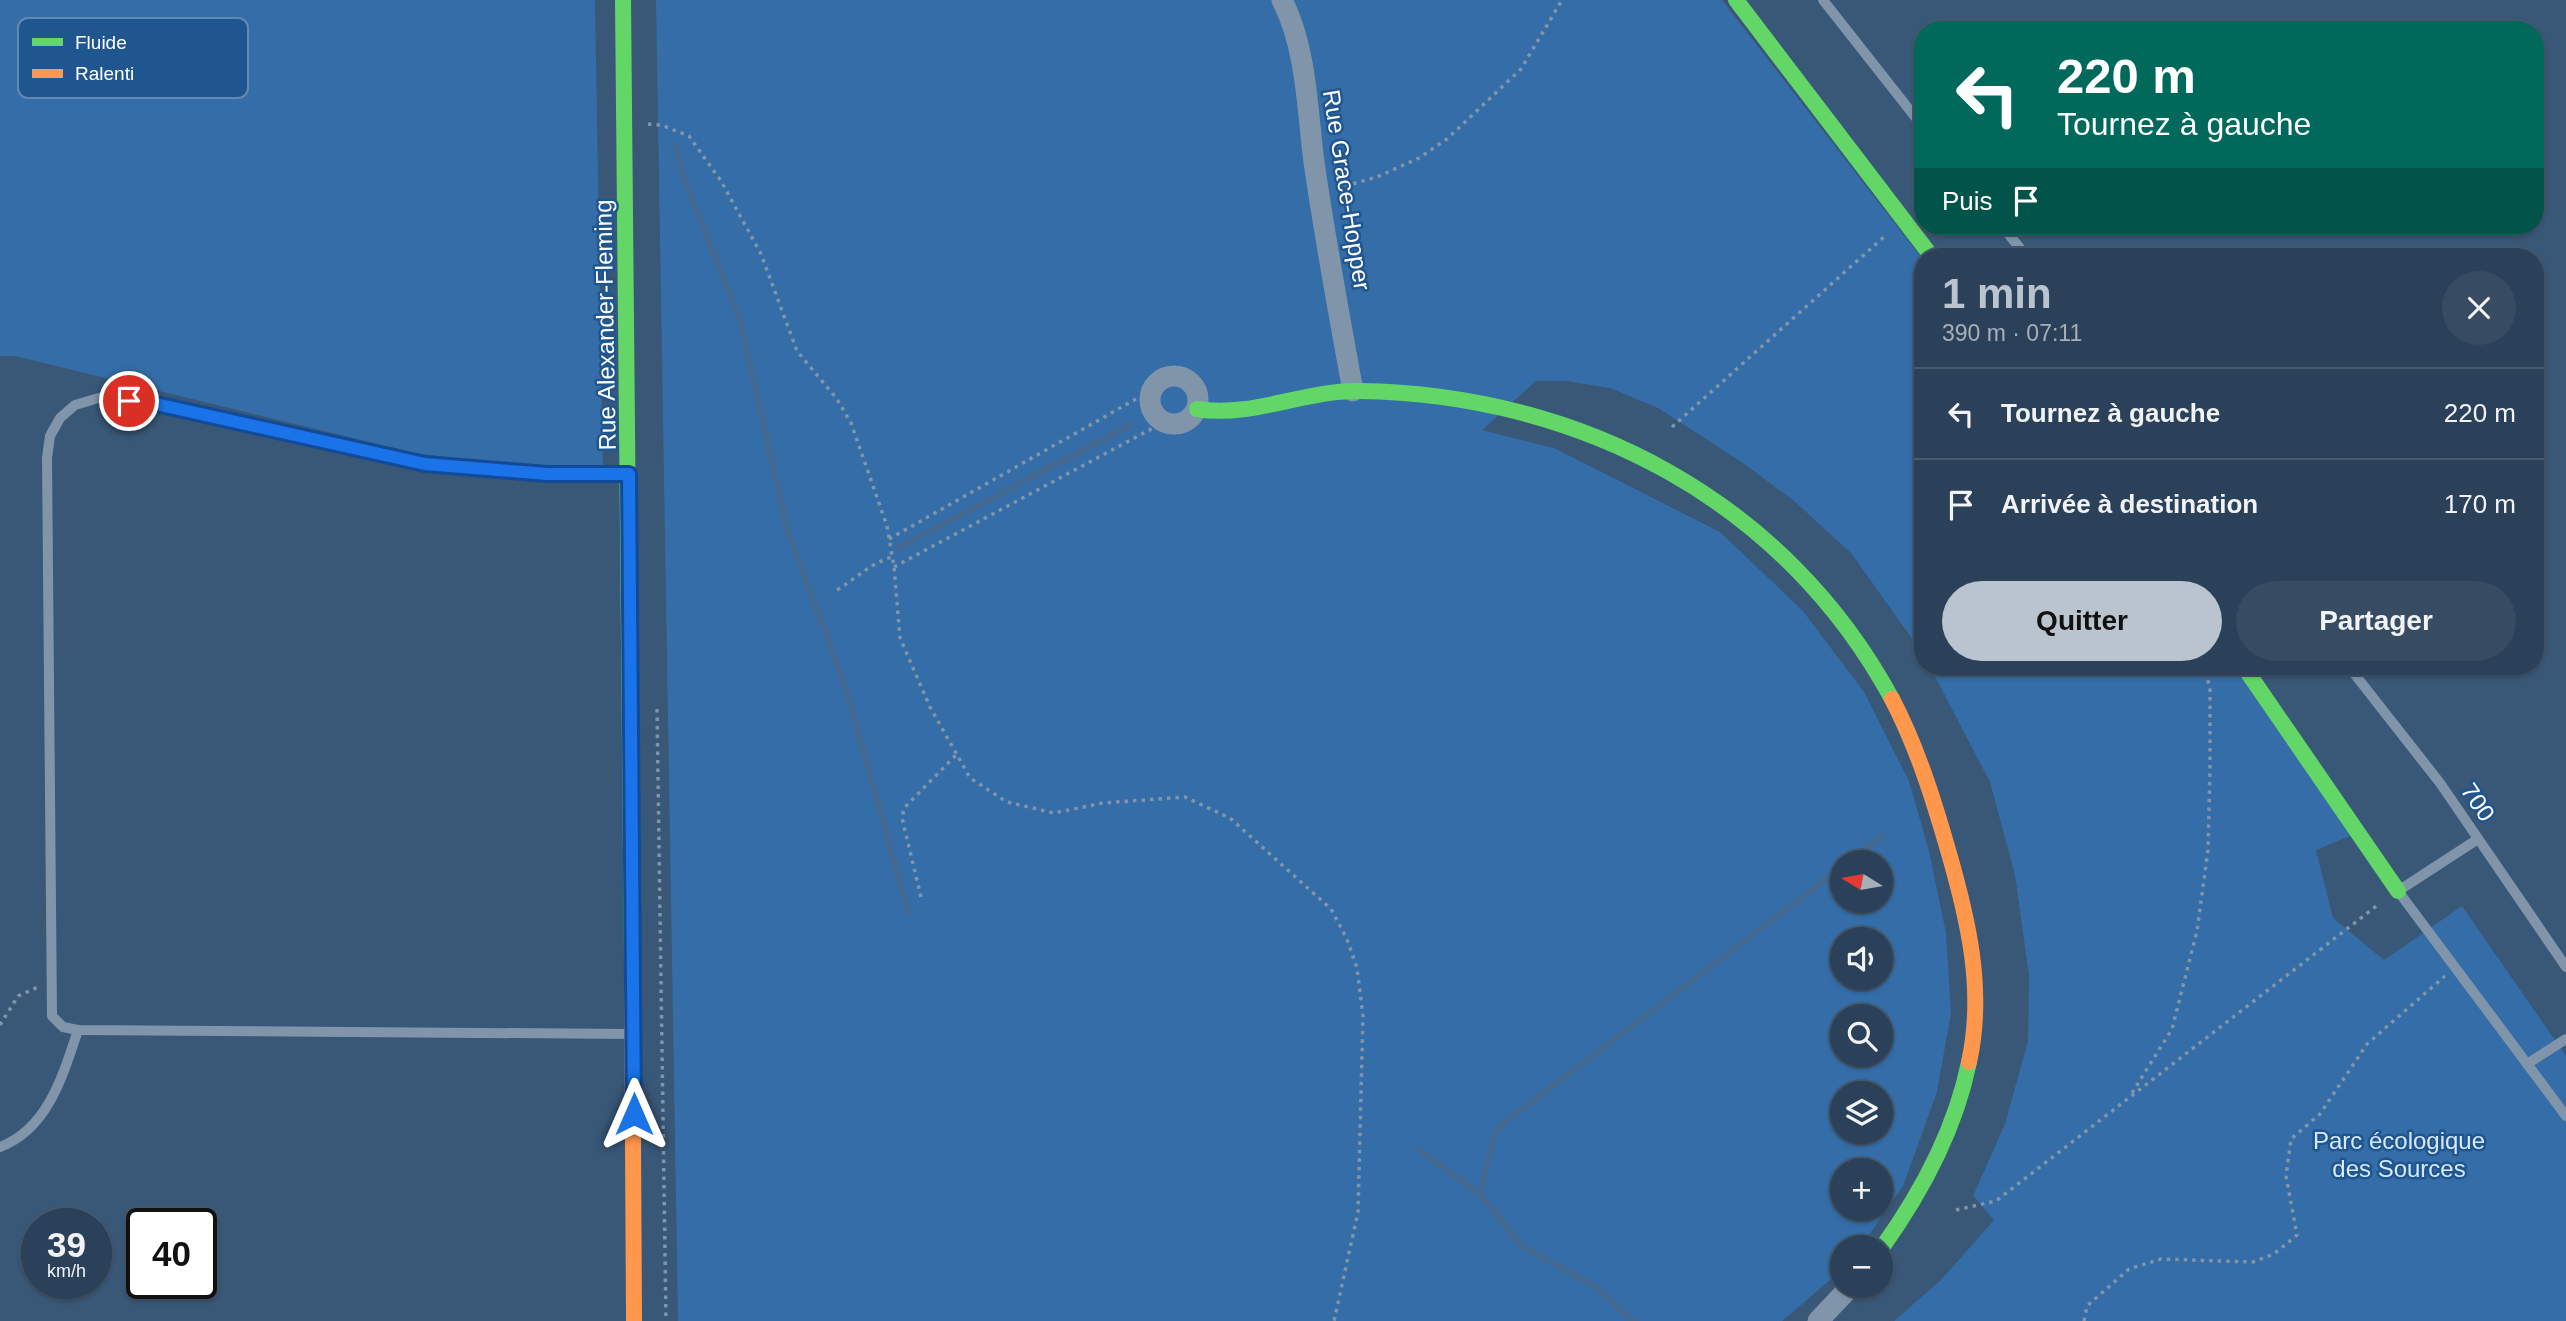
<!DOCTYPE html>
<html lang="fr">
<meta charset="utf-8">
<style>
body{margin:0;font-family:Arial,sans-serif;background:#374c62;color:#f1f3f6;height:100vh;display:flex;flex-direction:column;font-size:26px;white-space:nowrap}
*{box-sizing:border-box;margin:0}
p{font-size:23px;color:#a6afba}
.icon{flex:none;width:38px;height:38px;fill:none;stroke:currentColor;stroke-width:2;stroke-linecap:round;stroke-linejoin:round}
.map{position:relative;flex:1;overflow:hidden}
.details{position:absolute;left:1914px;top:248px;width:630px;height:427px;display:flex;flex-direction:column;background:#2b4159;border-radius:28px;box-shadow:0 2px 5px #0004,0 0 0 2px #475a6f}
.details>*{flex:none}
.hud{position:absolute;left:1914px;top:21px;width:630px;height:214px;border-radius:28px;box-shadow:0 2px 5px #0004,0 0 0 2px #475a6f;background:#00695c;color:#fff;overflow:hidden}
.needle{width:46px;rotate:281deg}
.tools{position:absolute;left:1830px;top:850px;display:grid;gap:14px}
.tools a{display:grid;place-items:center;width:63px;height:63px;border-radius:50%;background:#2b4159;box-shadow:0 2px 5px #0004,0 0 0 2px #475a6f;font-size:35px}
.speed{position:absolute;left:21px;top:1208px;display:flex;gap:14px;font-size:35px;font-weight:700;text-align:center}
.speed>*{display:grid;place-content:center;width:91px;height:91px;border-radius:50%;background:#2b4159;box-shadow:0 2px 5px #0004,0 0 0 2px #475a6f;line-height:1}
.speed small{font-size:18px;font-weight:400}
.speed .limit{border:4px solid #111;border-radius:10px;background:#fff;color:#111}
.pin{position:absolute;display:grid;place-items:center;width:60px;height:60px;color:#fff;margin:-30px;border:4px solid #fff;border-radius:50%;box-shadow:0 2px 7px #0007}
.me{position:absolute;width:77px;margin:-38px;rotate:0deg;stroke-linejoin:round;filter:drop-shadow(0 0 5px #0008)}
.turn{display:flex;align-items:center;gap:24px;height:147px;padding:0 28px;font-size:32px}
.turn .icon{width:91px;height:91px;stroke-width:2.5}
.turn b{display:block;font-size:49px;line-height:60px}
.then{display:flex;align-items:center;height:66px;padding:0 28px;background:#0003;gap:14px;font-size:26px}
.round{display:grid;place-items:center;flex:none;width:74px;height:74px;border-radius:37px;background:#374c62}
.head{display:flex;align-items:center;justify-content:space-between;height:119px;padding:0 28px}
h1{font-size:42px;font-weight:600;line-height:52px;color:#bac4cf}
.cta{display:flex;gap:14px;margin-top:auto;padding:14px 28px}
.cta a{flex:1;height:80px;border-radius:42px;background:#bac4cf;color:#111;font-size:28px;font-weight:600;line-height:80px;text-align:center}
.cta a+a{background:#374c62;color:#f1f3f6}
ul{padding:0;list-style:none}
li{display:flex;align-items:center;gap:21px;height:91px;padding:0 28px;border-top:2px solid #475a6f}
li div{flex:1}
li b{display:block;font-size:26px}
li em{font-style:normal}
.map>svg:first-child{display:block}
</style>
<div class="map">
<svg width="2566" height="1321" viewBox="0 0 2566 1321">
<rect width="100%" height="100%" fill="#395777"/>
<g fill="#346da7" fill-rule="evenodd">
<polygon points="0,0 595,0 603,474 419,454 15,356 0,356"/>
<path d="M656 0H1722L1923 260V654L1851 553 1793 500 1743 463 1658 408 1610 388 1566 381H1536L1482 430 1554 448 1720 532 1803 611 1864 692 1909 781 1929 851 1946 933 1951 1013 1937 1092 1903 1186 1860 1248H1843V1269L1782 1321H678ZM1843 863H1881V901H1843ZM1843 940H1881V978H1843ZM1843 1017H1881V1055H1843ZM1843 1094H1881V1132H1843ZM1843 1171H1881V1209H1843Z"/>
<polygon points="1930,667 2239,667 2365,830 2316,850 2333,918 2384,960 2462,906 2566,1056 2566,1321 1894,1321 1941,1280 1994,1220 1973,1196 2005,1124 2028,1041 2029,976 2015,875 1990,782"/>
</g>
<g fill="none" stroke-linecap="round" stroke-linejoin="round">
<g stroke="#436991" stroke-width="6">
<polyline points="676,146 683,176 740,320 787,529 846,689 908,912"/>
<polyline points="898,548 1130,425"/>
<polyline points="1847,863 1882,836"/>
<polyline points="1419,1150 1480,1194 1522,1246 1596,1287 1633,1321"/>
<polyline points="1480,1194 1496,1129 1843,866"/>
</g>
<g stroke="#8195aa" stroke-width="3.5" stroke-dasharray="3.5 5" stroke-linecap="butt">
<polyline points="648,124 661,125 689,136 721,181 761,254 797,351 837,399 851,423 887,526 894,567 900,638 930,707 970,778 1007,802 1054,813 1103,803 1185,797 1230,818 1331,909 1347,939 1357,968 1363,1016 1358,1212 1334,1321"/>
<polyline points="1345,186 1377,177 1419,158 1447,139 1521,69 1562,0"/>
<polyline points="1672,427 1886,235"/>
<polyline points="889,539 1136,399"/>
<polyline points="894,567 1153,428"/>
<path d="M837 590C857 578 869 564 892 557"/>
<polyline points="657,709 666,1321"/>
<polyline points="921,897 902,818 904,808 957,754"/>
<polyline points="0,1025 18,996 38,987"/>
<polyline points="2132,1093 2172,1029 2197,931 2208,850 2210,768 2210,690 2205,667"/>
<polyline points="1956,1210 1996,1201 2379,904"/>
<polyline points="2084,1321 2087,1306 2129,1269 2161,1259 2253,1262 2274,1254 2297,1235 2286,1176 2291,1139 2320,1114 2367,1044 2445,976"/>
</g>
<g stroke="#8195aa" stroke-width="10">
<polyline points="1823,0 1923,127"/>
<polyline points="2002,226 2027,257"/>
<polyline points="627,474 547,474 425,464 156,404 102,397 75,405 60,418 50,436 47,458 52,1016 63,1027 78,1030 630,1034"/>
<polyline points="2349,667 2440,783 2566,967"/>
<polyline points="2478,839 2398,891 2566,1116"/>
<polyline points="2527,1064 2566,1039"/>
<path d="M0 1147C48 1129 63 1075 78 1030"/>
</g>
<g stroke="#8195aa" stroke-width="21">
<path d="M1282 0C1307 49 1307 109 1314 162 1325 239 1339 315 1353 391"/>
<circle cx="1174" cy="400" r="24"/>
<polyline points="1818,1321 1851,1286"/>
</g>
<g stroke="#63d668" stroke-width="16">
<polyline points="623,0 632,962"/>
<polyline points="1736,0 1932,257"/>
<path d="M1197 409C1253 418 1304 390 1359 391 1581 394 1785 501 1892 699"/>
<polyline points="2244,667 2398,891"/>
<path d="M1881 1249C1922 1192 1955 1131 1969 1062"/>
</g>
<g stroke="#ff974d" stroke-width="16">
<path d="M1892 699C1917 747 1933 798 1948 850 1968 919 1985 990 1969 1062"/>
<polyline points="632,962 634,1321"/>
</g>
</g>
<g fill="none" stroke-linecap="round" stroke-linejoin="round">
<g stroke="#114b97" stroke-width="18">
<polyline id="route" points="129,401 156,404 425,464 547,474 629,474 634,1114"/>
</g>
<use href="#route" stroke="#1a73e8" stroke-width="12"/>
</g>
<g text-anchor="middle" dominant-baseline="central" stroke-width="5" stroke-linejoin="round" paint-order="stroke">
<g font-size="24" fill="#fff" stroke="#205690">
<text transform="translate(1347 190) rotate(81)">Rue Grace-Hopper</text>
<text transform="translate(605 325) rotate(-91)">Rue Alexander-Fleming</text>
<text transform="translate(2478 802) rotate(56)">700</text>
</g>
<g font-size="24" fill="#d6e8f9" stroke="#205690">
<text x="2399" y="1140">Parc écologique<tspan x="2399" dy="28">des Sources</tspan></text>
</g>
</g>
<rect x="18" y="18" width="230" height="80" rx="10" fill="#205690" stroke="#6389b1" stroke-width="2"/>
<rect x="32" y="38" width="31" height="8" fill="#63d668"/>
<rect x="32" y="69" width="31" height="9" fill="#ff974d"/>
<g font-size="19" fill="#fff">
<text x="75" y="49">Fluide</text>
<text x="75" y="80">Ralenti</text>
</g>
</svg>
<div class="tools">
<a><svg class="needle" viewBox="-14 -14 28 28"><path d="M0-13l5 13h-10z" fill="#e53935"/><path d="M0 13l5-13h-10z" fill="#a6afba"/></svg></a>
<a><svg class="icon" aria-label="sound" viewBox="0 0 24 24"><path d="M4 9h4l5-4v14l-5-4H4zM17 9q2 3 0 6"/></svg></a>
<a><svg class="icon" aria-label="search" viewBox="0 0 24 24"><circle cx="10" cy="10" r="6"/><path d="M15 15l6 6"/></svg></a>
<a><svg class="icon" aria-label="layers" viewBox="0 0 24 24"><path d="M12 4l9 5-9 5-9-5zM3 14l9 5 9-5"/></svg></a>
<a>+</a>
<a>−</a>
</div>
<div class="speed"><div>39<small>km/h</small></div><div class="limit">40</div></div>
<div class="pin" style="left:129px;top:401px;background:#d93025"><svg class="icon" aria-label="arrive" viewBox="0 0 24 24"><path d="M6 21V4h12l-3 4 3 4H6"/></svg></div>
<svg class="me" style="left:634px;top:1114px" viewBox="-20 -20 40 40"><path d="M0-17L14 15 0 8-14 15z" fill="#1a73e8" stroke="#fff" stroke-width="4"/></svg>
<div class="hud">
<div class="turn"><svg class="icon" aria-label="left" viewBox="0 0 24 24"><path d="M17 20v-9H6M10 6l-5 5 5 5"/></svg><div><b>220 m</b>Tournez à gauche</div></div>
<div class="then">Puis<svg class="icon" aria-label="arrive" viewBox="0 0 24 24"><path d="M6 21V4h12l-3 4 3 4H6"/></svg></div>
</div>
<section class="details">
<div class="head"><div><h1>1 min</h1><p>390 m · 07:11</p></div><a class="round"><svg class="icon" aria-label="close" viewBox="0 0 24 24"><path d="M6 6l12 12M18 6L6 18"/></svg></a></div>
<ul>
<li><svg class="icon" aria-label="left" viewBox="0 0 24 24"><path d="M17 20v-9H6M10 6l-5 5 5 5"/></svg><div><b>Tournez à gauche</b></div><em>220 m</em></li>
<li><svg class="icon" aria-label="arrive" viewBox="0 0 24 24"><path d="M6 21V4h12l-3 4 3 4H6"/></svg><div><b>Arrivée à destination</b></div><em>170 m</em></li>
</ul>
<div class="cta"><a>Quitter</a><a>Partager</a></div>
</section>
</div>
